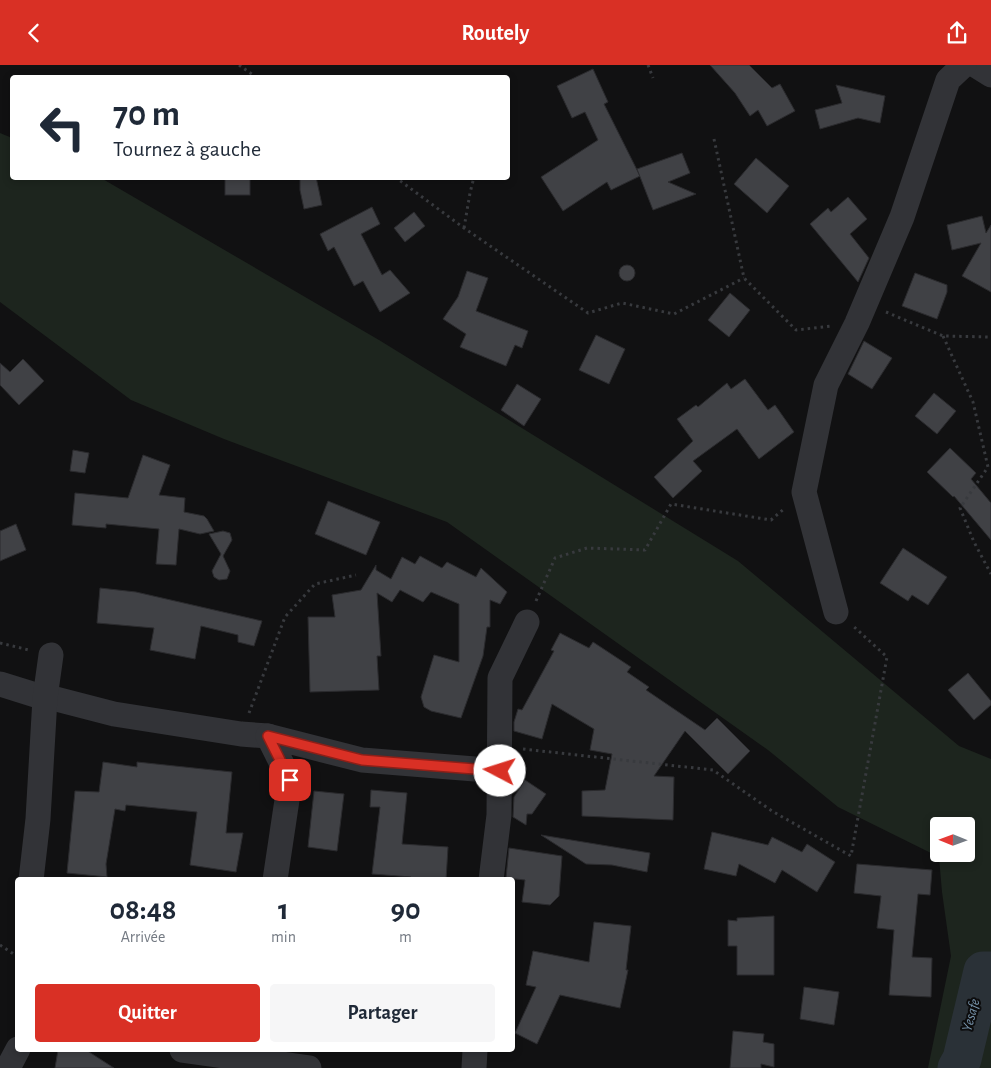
<!DOCTYPE html>
<html lang="fr">
<meta charset="utf-8">
<style>
body{margin:0;font-family:"Alegreya Sans",sans-serif;background:#f6f6f7;color:#1f2937;height:100vh;display:flex;flex-direction:column;font-size:19px;white-space:nowrap}
*{box-sizing:border-box;margin:0}
p{font-size:16px;color:#747a83}
.icon{flex:none;width:28px;height:28px;fill:none;stroke:currentColor;stroke-width:2;stroke-linecap:round;stroke-linejoin:round}
.map{position:relative;flex:1;overflow:hidden}
.sheet{position:absolute;left:15px;top:812px;width:500px;height:175px;display:flex;flex-direction:column;background:#fff;border-radius:5px;box-shadow:0 2px 8px #0003}
.sheet>*{flex:none}
.top-card{position:absolute;left:10px;top:10px;width:500px;height:105px;border-radius:5px;box-shadow:0 2px 8px #0003;background:#fff;color:#1f2937;overflow:hidden}
.needle{width:32px;rotate:271deg}
.buttons{position:absolute;left:930px;top:752px;display:grid;gap:10px}
.buttons a{display:grid;place-items:center;width:45px;height:45px;border-radius:5px;background:#fff;box-shadow:0 2px 8px #0003;font-size:25px}
.pin{position:absolute;display:grid;place-items:center;width:42px;height:42px;color:#fff;margin:-21px;border-radius:10px;box-shadow:0 2px 8px #0006}
.me{position:absolute;width:55px;margin:-28px;rotate:275deg;stroke-linejoin:round;filter:drop-shadow(0 0 4px #0008)}
.turn{display:flex;align-items:center;gap:18px;height:105px;padding:0 20px;font-size:22px}
.turn .icon{width:65px;height:65px;stroke-width:2.5}
.turn b{display:block;font-size:35px;line-height:42px}
.eta{display:flex;justify-content:space-evenly;align-items:center;height:85px;text-align:center}
.eta b{font-size:30px;font-weight:700;line-height:35px}
.button{display:flex;gap:10px;margin-top:auto;padding:10px 20px}
.button a{flex:1;height:58px;border-radius:5px;background:#d93025;color:#fff;font-size:20px;font-weight:700;line-height:58px;text-align:center}
.button a+a{background:#f6f6f7;color:#1f2937}
header{display:flex;justify-content:space-between;align-items:center;height:65px;padding:0 20px;background:#d93025;color:#fff;font-size:22px;font-weight:700}
.map>svg:first-child{display:block}
</style>
<header><svg class="icon" aria-label="back" viewBox="0 0 24 24"><path d="M15 5l-7 7 7 7"/></svg>Routely<svg class="icon" aria-label="share" viewBox="0 0 24 24"><path d="M12 15V3M7 8l5-5 5 5M5 13v7h14v-7"/></svg></header>
<div class="map">
<svg width="991" height="1003" viewBox="0 0 991 1003">
<rect width="100%" height="100%" fill="#111112"/>
<path fill="#1d251e" fill-rule="evenodd" d="M0 68 12 73V112L101 113 379 275 738 496 959 681 991 694V1003H928L951 891 942 827 939 792 838 742 768 685 447 457 224 374 131 335 0 237ZM939 761H966V789H939Z"/>
<g fill="none" stroke-linecap="round" stroke-linejoin="round">
<polyline stroke="#2a3137" stroke-width="39" points="957,1003 962,994 983,906 991,906"/>
</g>
<g fill="#404145" stroke="#2b2b2e">
<polygon points="710,0 749,0 772,23 780,19 795,46 767,61 758,45 750,51 735,28"/>
<polygon points="593,4 608,37 604,39 640,111 611,125 607,117 563,146 541,112 598,75 585,47 572,53 557,21"/>
<polygon points="836,20 885,31 880,58 858,53 820,64 815,45 842,38"/>
<polygon points="682,88 690,108 668,117 696,129 653,145 637,104"/>
<polygon points="756,93 789,121 767,148 734,119"/>
<rect x="225" y="112" width="25" height="18"/>
<polygon points="300,112 316,112 322,140 304,144 300,125"/>
<polygon points="848,132 867,154 850,169 869,193 858,217 810,159 828,143 831,147"/>
<polygon points="372,142 380,159 361,169 382,210 390,205 410,228 380,247 363,216 354,221 334,182 328,186 320,169"/>
<polygon points="414,147 425,161 405,177 394,163"/>
<polygon points="982,151 986,168 991,160 991,227 962,211 981,178 952,185 947,160"/>
<circle cx="627" cy="208" r="8"/>
<polygon points="467,206 488,213 476,246 528,266 522,283 515,280 506,301 460,282 466,269 443,254 458,232"/>
<polygon points="915,208 947,220 947,227 937,254 902,241"/>
<polygon points="730,228 750,245 729,272 708,255"/>
<polygon points="596,270 625,284 609,319 579,305"/>
<polygon points="864,276 892,293 872,324 848,309"/>
<polygon points="23,294 44,316 19,340 0,320 0,298 10,307"/>
<polygon points="745,314 768,345 775,340 794,367 759,394 737,364 693,396 702,406 673,433 654,412 693,376 677,354 696,340 698,342 727,318 731,324"/>
<polygon points="517,319 541,334 524,361 501,345"/>
<polygon points="934,328 956,346 937,369 915,351"/>
<polygon points="950,383 976,408 971,414 991,438 991,475 954,431 953,432 927,407"/>
<polygon points="73,385 89,388 85,408 70,406"/>
<polygon points="143,390 170,400 159,430 185,433 184,447 204,451 207,454 214,466 200,469 179,464 176,500 156,499 159,464 106,459 106,463 72,460 75,428 128,433"/>
<polygon points="328,436 380,457 366,490 315,469"/>
<polygon points="16,459 26,485 0,496 0,466"/>
<polygon points="223,466 230,468 232,475 223,491 230,506 227,514 219,515 214,512 212,506 221,489 209,469"/>
<polygon points="903,483 947,512 928,540 912,530 908,536 880,518"/>
<polygon points="420,491 442,503 447,497 476,512 481,503 507,527 500,539 490,535 490,562 487,562 483,591 461,653 431,646 424,642 421,632 434,590 459,597 459,539 431,527 423,537 400,525 392,537 377,528 381,591 377,591 379,625 310,627 308,552 335,552 332,530 361,525 376,500 376,505 391,514 402,492 415,499"/>
<polygon points="100,523 136,527 262,556 254,581 238,577 238,570 201,561 195,594 150,585 154,563 97,558"/>
<polygon points="560,568 589,583 593,577 631,602 627,607 649,622 646,625 705,665 717,653 750,686 728,709 685,666 654,711 674,712 673,755 582,751 582,726 605,725 612,689 590,685 594,664 552,639 542,674 514,666 514,657 518,644 522,645 554,586 551,585"/>
<polygon points="968,608 991,636 991,640 974,655 948,625"/>
<polygon points="103,697 137,702 137,697 232,707 226,768 243,768 236,807 190,800 197,747 126,740 125,746 115,744 106,799 107,812 67,808 75,726 99,727"/>
<polygon points="525,715 546,729 532,749 527,749 526,760 513,752 514,732"/>
<polygon points="371,725 407,728 402,779 448,782 446,815 411,815 411,812 372,809 380,742 370,742"/>
<polygon points="314,726 344,729 337,786 308,782"/>
<polygon points="712,767 768,780 772,772 802,787 807,779 835,797 817,827 782,805 775,818 739,799 736,811 704,804"/>
<polygon points="541,770 650,788 647,807 612,800 586,799"/>
<polygon points="509,783 562,791 559,831 550,840 522,837 525,815 506,813"/>
<polygon points="857,799 932,805 930,830 918,829 912,892 932,893 931,932 889,930 894,865 877,863 881,831 854,828"/>
<polygon points="774,851 774,910 737,910 737,881 728,881 728,855 737,856 737,853"/>
<polygon points="594,857 631,861 626,905 628,905 620,943 560,930 537,979 515,968 536,922 526,920 533,886 589,897"/>
<polygon points="804,922 839,927 834,960 800,954"/>
<polygon points="733,966 764,969 763,977 774,979 774,1002 761,999 761,1003 730,1003"/>
<polygon points="58,985 86,985 114,1003 55,1003"/>
</g>
<g fill="none" stroke-linecap="round" stroke-linejoin="round">
<g stroke="#383a3e" stroke-width="3" stroke-dasharray="2.5 4" stroke-linecap="butt">
<polyline points="239,0 256,12"/>
<polyline points="648,0 653,13"/>
<polyline points="714,74 744,213 796,265 831,261"/>
<polyline points="395,112 464,163 588,248 622,238 674,249 744,213"/>
<polyline points="464,163 470,128 474,112"/>
<polyline points="886,247 943,271 991,272"/>
<polyline points="943,271 973,337 988,402 960,443 974,477 991,509"/>
<polyline points="536,536 555,493 587,483 645,485 671,439 771,455 785,443"/>
<polyline points="0,578 29,585"/>
<polyline points="249,648 285,552 315,519 356,510"/>
<polyline points="523,684 713,705 772,746 851,791 887,592 852,560"/>
<polyline points="0,880 18,892"/>
</g>
<g stroke="#323337" stroke-width="25">
<polyline points="975,0 991,10"/>
<polyline points="836,547 804,427 826,320 857,258 902,152 948,15 964,0"/>
<polyline points="0,619 45,633 56,634 114,649 241,669 268,671"/>
<polyline points="31,815 38,754 45,633 51,590"/>
<polyline points="275,815 290,715 268,671 362,695 500,706"/>
<polyline points="491,815 499,750 500,613 527,557"/>
<polyline points="182,985 309,1003"/>
<polyline points="8,1003 18,984"/>
<polyline points="474,1003 475,985"/>
</g>
</g>
<g fill="none" stroke-linecap="round" stroke-linejoin="round">
<g stroke="#8d1f18" stroke-width="12">
<polyline id="route" points="290,715 268,671 362,695 500,706"/>
</g>
<use href="#route" stroke="#d93025" stroke-width="9"/>
</g>
<g text-anchor="middle" dominant-baseline="central" stroke-width="4" stroke-linejoin="round" paint-order="stroke">
<g font-size="15" font-style="italic" fill="#7996ae" stroke="#0c0c0d">
<text transform="translate(971 950) rotate(-75)">Yesafe</text>
</g>
</g>
</svg>
<div class="buttons">
<a><svg class="needle" viewBox="-14 -14 28 28"><path d="M0-13l5 13h-10z" fill="#e53935"/><path d="M0 13l5-13h-10z" fill="#747a83"/></svg></a>
</div>
<div class="pin" style="left:290px;top:715px;background:#d93025"><svg class="icon" aria-label="arrive" viewBox="0 0 24 24"><path d="M6 21V4h12l-3 4 3 4H6"/></svg></div>
<svg class="me" style="left:500px;top:706px" viewBox="-20 -20 40 40"><circle r="19" fill="#fff"/><path d="M0-13L10 11 0 6-10 11z" fill="#d93025"/></svg>
<div class="top-card">
<div class="turn"><svg class="icon" aria-label="left" viewBox="0 0 24 24"><path d="M17 20v-9H6M10 6l-5 5 5 5"/></svg><div><b>70 m</b>Tournez à gauche</div></div>
</div>
<section class="sheet">
<div class="eta">
<div><b>08:48</b><p>Arrivée</p></div>
<div><b>1</b><p>min</p></div>
<div><b>90</b><p>m</p></div>
</div>
<div class="button"><a>Quitter</a><a>Partager</a></div>
</section>
</div>
